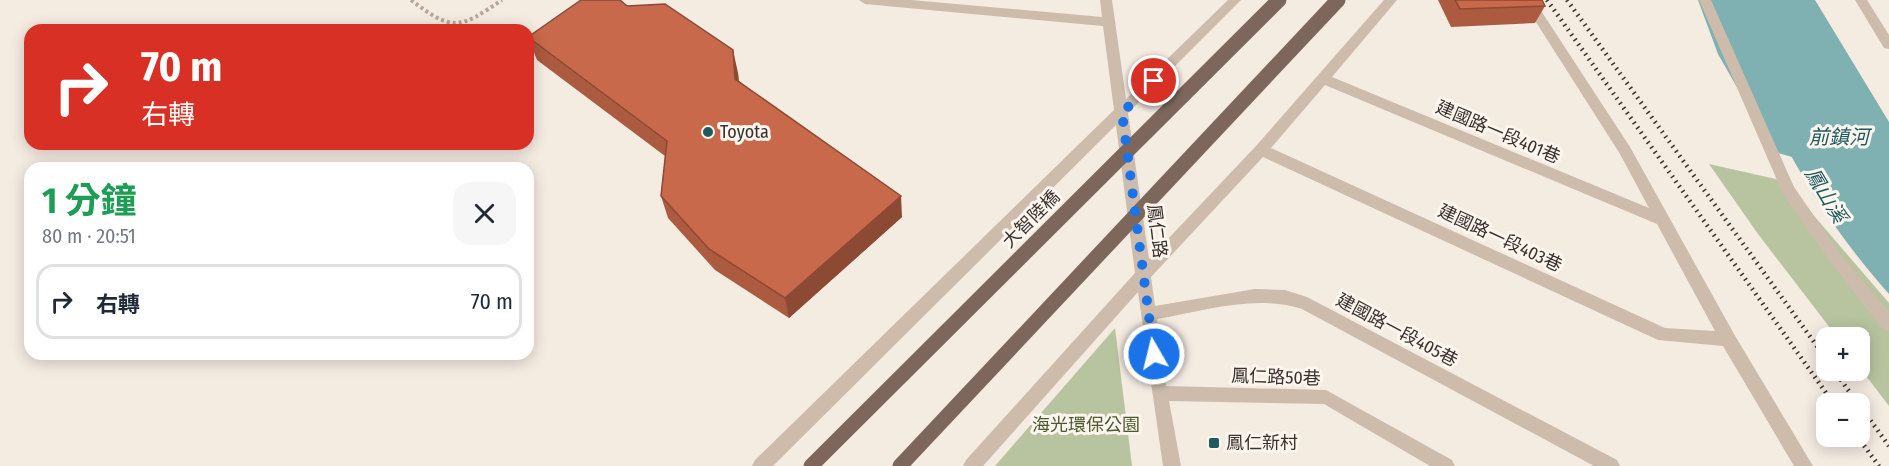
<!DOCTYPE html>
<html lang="zh-TW">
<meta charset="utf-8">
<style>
body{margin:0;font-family:"Fira Sans Condensed","Noto Sans TC",sans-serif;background:#f6f6f7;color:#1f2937;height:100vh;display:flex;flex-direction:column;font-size:22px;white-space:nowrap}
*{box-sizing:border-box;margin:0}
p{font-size:20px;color:#747a83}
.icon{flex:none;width:33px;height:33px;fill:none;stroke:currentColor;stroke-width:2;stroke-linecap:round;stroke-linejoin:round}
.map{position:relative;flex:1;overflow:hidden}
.drawer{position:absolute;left:24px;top:162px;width:510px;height:198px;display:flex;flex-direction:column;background:#fff;border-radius:18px;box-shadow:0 3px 15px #0003}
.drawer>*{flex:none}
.guide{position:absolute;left:24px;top:24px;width:510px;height:126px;border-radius:18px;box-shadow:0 3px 15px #0003;background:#d93025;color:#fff;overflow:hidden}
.fabs{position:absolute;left:1816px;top:327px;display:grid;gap:12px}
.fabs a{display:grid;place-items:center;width:54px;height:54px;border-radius:12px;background:#fff;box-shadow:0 3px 15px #0003;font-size:30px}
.pin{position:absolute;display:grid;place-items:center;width:51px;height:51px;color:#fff;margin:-26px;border:3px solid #fff;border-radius:50%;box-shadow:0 2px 6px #0007}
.me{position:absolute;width:66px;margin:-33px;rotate:352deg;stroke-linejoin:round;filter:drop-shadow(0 0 4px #0008)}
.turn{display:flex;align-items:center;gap:21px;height:126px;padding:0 18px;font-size:27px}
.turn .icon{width:78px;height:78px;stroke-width:2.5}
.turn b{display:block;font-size:42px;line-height:51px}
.round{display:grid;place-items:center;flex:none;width:63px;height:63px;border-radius:18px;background:#f6f6f7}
.headline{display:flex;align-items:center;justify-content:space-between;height:102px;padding:0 18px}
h1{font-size:36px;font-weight:700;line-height:45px;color:#1e9e55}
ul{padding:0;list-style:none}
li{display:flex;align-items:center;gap:18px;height:75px;margin:0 12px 9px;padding:0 6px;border:3px solid #e0e1e3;border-radius:18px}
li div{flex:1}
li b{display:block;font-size:22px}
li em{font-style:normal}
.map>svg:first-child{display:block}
</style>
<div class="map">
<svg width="1889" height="466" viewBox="0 0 1889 466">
<rect width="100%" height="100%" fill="#f4ebe1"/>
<g fill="#b8c4a0">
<polygon points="1709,164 1784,181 1889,303 1889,406 1860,368 1860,338 1837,337 1758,234"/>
<polygon points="1115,328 1132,466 995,466"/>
</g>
<path fill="#7fb0b2" d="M1731 0H1815L1889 122V294C1833 231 1786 158 1755 79 1745 53 1742 24 1731 0Z"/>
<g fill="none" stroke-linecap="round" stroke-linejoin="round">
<polygon fill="#7fb0b2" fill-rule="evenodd" points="1698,0 1744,0 1766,52 1818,138 1810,152 1792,157 1774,152 1718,54"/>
<path stroke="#b9a596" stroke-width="4" stroke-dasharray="3 3" stroke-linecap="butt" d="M411 0C453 32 459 29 502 0"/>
<g fill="#cdbbac" fill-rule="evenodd">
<path d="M859 0H911L1102 17 1100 0H1112L1126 99 1228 0H1241L1128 113 1149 259 1256 146 1384 0H1397L1332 77 1649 208 1620 154 1522 0H1534L1630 147 1734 334 1813 466H1794L1723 346 1658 340 1263 157 1151 277 1155 306 1255 289 1285 290 1307 297 1617 460 1620 466H1594L1302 309C1256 294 1204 311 1157 319L1166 386 1326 390 1452 460 1455 466H1430L1324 404 1169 401 1181 466H1163L1138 292 983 466H963L966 460 1135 273 1116 125 773 466H752L755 460 1114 110 1103 26 865 4ZM1325 85 1657 224 1715 331 1665 328 1271 148Z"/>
<polygon points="1699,0 1711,0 1794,187 1841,255 1889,312 1889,331 1883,329 1831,263 1783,194"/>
<polygon points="1855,0 1867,0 1889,35 1889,49 1884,48"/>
</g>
<g stroke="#3b302b" stroke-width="4.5" stroke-dasharray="1.5 4.5" stroke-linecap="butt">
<polyline points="1547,0 1834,404"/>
<polyline points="1567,0 1827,360"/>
<polyline points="1834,370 1858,404"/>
<polyline points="1860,406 1889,446"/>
<polyline points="1857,436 1879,466"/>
</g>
<g stroke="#7d675c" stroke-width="15">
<polyline points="811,466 1279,0"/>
<polyline points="900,466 1338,0"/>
</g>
</g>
<g fill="#ac5a40">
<polygon points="1438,0 1542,0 1545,6 1535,23 1451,27"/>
<polygon points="627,6 738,73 739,81 902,217 789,318 715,270 668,218 661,196 665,156 537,60 528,38"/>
</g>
<g fill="#8c4a34">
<polygon points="733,50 738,73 740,101 735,79"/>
<polygon points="901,196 902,217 789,318 785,298"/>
</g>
<g fill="#c8694b" stroke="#8c4a34" stroke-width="1.5">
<polygon points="581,0 620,0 627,6 665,4 733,50 735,79 901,196 785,298 709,249 661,196 667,141 528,37"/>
<polygon points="1455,0 1542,0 1545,6 1460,9"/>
</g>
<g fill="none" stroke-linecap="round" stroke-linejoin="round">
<polyline stroke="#1a73e8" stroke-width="10" stroke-dasharray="0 18" points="1154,354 1122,113 1154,81"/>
</g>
<g fill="#1f5a5e" stroke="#fbf5ee" stroke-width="2">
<circle cx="708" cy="132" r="6"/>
<rect x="1208" y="437" width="12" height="12" rx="3"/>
</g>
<g text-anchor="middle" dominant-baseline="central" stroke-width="6" stroke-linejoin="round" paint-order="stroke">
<g font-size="18" fill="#3b302b" stroke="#fbf5ee" text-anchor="start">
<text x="720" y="132">Toyota</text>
<text x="1226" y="443">鳳仁新村</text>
</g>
<g font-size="18" fill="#3b302b" stroke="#fbf5ee">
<text transform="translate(1498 132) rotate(23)">建國路一段401巷</text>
<text transform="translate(1031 219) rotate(-45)">大智陸橋</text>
<text transform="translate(1157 231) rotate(83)">鳳仁路</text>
<text transform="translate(1500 238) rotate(25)">建國路一段403巷</text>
<text transform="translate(1397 330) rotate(28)">建國路一段405巷</text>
<text transform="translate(1276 377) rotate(2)">鳳仁路50巷</text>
</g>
<g font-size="18" fill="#4a5a2e" stroke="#fbf5ee">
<text x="1086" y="425">海光環保公園</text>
</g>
<g font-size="20" font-style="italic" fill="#1f5a5e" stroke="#fbf5ee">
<text x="1839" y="137">前鎮河</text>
<text transform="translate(1826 195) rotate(59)">鳳山溪</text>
</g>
</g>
</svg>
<div class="fabs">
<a>+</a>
<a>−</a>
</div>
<div class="pin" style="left:1154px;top:81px;background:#d93025"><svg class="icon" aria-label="arrive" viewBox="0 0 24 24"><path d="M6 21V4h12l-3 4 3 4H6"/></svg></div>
<svg class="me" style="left:1154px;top:354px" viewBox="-20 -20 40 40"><circle r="17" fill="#1a73e8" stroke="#fff" stroke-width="3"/><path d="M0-11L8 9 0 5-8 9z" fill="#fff"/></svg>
<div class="guide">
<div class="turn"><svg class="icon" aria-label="right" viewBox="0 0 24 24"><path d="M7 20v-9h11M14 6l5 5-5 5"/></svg><div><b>70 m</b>右轉</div></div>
</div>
<section class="drawer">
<div class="headline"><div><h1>1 分鐘</h1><p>80 m · 20:51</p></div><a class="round"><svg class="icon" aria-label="close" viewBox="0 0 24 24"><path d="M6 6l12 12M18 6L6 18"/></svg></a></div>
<ul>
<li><svg class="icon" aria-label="right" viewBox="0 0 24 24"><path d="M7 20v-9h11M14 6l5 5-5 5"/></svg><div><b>右轉</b></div><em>70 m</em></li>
</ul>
</section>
</div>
